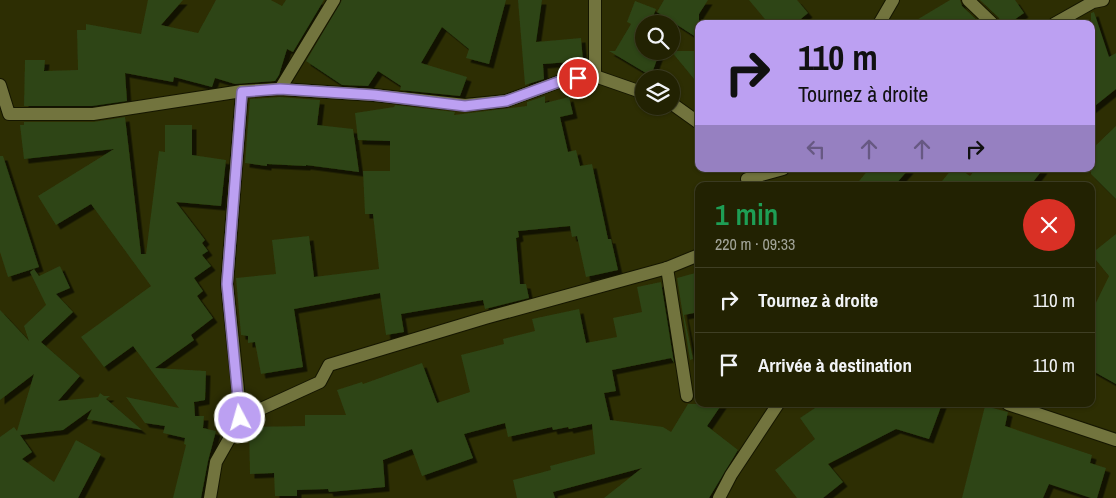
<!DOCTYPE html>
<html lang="fr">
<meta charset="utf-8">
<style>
body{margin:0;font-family:"Archivo Narrow",sans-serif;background:#2a2a0c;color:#f1f3f6;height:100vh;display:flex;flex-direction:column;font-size:19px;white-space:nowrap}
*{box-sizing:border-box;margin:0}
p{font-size:16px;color:#a2a499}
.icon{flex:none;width:28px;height:28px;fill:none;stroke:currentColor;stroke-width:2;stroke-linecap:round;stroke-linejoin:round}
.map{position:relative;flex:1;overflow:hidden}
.drawer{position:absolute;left:695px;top:182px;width:400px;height:225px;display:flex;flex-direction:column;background:#222202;border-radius:10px;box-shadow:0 1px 4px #0004,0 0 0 1px #3f3f24}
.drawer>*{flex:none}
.banner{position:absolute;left:695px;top:20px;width:400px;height:152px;border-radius:10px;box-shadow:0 1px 4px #0004,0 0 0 1px #3f3f24;background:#bca0f2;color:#111;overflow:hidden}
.fabs{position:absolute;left:635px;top:15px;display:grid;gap:10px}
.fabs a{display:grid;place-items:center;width:45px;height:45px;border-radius:50%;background:#222202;box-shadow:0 1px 4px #0004,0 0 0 1px #3f3f24;font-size:25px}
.pin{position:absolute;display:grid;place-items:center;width:42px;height:42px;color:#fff;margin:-21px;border:2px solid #fff;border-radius:50%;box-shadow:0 1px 5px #0007}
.me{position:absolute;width:55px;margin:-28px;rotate:354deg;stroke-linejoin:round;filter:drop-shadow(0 0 4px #0008)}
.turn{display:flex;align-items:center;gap:18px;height:105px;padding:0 20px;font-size:22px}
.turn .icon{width:65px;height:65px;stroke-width:2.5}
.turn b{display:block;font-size:35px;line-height:42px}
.lanes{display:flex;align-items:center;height:48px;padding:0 20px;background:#0003;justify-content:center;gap:25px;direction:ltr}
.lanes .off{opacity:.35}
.round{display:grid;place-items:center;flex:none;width:52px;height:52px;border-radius:26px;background:#2a2a0c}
.head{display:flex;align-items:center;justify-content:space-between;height:85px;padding:0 20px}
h1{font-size:30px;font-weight:600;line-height:38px;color:#1e9e55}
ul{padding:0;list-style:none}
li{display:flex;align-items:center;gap:15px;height:65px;padding:0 20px;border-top:1px solid #3f3f24}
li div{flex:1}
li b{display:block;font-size:19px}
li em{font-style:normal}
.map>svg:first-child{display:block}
</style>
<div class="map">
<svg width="1116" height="498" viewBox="0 0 1116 498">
<defs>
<filter id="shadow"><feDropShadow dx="4.5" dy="4.5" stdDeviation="0" flood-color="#0009"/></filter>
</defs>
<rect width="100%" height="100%" fill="#2d2e03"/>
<g fill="#2e4416" filter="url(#shadow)">
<polygon points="148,0 183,0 161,25 198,33 216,0 271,0 282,6 286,0 324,0 293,52 287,49 279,75 275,81 235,84 215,78 212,87 174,77 173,82 125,73 127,101 92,106 24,106 25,60 45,60 44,71 78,70 77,30 86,30 86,24 141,34"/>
<polygon points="342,0 506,0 489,64 466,58 469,49 442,27 421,63 467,77 460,96 400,90 401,86 378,71 368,86 342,85 306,61"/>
<polygon points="518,0 542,0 536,42 581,38 583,61 543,64 544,79 525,85"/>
<polygon points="664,0 708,0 699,14 699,39 657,12"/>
<polygon points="749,0 797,0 808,13 795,24 769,24"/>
<polygon points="950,0 960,0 962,6 981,24 910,24"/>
<polygon points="980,0 1015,0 1024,13 1008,24 1001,24 999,18"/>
<polygon points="635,1 656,9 650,24 644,24 644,40 639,51 660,51 651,76 609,51 615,51 631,24 627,22"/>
<polygon points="1094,12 1109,57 1116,53 1116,89 1091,109 1091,13"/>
<polygon points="671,51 699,51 699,85"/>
<polygon points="545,96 545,103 569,97 573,114 560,117 568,152 576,150 580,166 592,164 608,239 611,239 618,270 586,277 577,236 572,237 570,226 518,231 519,237 516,238 520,284 526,284 529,298 485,309 483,300 401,314 404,332 386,335 380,293 294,309 303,367 261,374 255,342 248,343 248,336 241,335 236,278 276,274 272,240 309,236 314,277 379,269 373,214 365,214 363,171 390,171 390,141 358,140 355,113 394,107 395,105 455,112 454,115 527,106 527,102"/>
<polygon points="280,97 320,100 317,125 353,129 359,172 306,165 306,166 267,164 267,166 245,163 250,99"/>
<polygon points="125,117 141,254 146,254 159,151 165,152 165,125 192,125 192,155 226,160 221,206 176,202 205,240 202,243 208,251 202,255 211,266 194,278 203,291 197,296 213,318 191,335 194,340 155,368 206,371 205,400 194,402 195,416 204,416 203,428 216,431 208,461 201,498 173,498 186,445 184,444 185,438 163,433 165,426 145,423 126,397 179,408 133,346 104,367 81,337 151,286 91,204 56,225 38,196 114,149 24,159 20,125 24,125 24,122 93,122"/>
<polygon points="1116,126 1116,199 1091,174 1091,150"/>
<polygon points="0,156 3,156 39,267 8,277 0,252"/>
<polygon points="869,169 909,169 894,186 855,186"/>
<polygon points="952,169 960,169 970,176 976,169 1043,169 1030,186 938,186"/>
<polygon points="1116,234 1116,384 1091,370 1091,313 1109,276 1091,254"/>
<polygon points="60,266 70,288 56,294 73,312 41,342 80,376 58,401 98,397 100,393 104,396 110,396 106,399 142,430 87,419 92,409 63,430 20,435 32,452 22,459 54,482 76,440 101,454 78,498 0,498 0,437 14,427 17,431 34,374 0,400 0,310 29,341 24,326 46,305 30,272 34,269 39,276"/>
<polygon points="699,272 699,312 684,315 693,359 690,360 677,278"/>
<polygon points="661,282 674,363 671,358 612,370 616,391 604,393 610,420 663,427 671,432 688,404 722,404 707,426 738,450 709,498 604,498 642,468 553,492 555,498 517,498 513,480 551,470 550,466 595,454 592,424 569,429 568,427 553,430 552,427 508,437 505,423 464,434 473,458 422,476 412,449 383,460 385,487 329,492 328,489 297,490 297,496 275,496 274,473 250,474 249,427 305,426 305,415 346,415 337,390 362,382 363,384 422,363 437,403 470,392 461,355 504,344 503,339 535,331 532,319 579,309 586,343 617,337 613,318 642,312 637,287"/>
<polygon points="821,404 942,404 929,439 896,429 828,464 843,482 823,498 797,498 775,470 815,439 800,418"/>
<polygon points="985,406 1008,412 1005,426 1092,455 1090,463 1106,468 1097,498 1091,498 1049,484 1043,498 962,498"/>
</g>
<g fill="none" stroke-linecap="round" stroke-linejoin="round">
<g stroke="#151600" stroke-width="14">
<g id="minor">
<polyline points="968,0 993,24"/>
<polyline points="879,24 893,0"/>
<polyline points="1054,24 1093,2 1103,0"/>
<polyline points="595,76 595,0"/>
<polyline points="0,85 9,114 93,114 242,91 280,89 374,95 465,105 506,101 561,81 595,76 644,93"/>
<polyline points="280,89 334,0"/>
<polyline points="671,103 699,123"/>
<polyline points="747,179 783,169"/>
<polyline points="667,268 687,396"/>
<polyline points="1008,404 1116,440"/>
<polyline points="241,418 320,382 329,365 485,318 667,268 699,255"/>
<polyline points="210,498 216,462 241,418 227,284 242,91"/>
<polyline points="719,498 731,475 778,404"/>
</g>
</g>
<use href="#minor" stroke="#72743e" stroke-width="12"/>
</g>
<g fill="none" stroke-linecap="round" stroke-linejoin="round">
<g stroke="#7a689d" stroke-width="12">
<polyline id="route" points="240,418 227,284 242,92 280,89 374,95 465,106 506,101 561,81 578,78"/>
</g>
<use href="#route" stroke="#bca0f2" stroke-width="9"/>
</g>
</svg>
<div class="fabs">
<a><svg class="icon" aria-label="search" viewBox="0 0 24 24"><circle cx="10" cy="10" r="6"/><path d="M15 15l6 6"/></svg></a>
<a><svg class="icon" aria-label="layers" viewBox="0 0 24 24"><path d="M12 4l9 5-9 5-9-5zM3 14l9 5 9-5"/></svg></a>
</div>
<div class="pin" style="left:578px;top:78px;background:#d93025"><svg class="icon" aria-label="arrive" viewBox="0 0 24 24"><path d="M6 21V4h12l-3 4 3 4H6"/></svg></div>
<svg class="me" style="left:240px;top:418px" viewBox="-20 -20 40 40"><circle r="17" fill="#bca0f2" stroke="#fff" stroke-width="3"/><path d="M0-11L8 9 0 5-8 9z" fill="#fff"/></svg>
<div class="banner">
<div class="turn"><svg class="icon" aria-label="right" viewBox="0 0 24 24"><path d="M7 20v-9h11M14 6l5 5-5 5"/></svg><div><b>110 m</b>Tournez à droite</div></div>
<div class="lanes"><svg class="icon off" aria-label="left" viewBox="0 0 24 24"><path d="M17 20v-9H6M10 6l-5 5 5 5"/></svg><svg class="icon off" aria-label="ahead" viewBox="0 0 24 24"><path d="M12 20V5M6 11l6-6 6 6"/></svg><svg class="icon off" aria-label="ahead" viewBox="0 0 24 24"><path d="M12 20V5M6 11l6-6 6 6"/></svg><svg class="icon" aria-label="right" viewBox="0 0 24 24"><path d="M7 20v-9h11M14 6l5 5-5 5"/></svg></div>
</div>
<section class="drawer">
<div class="head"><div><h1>1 min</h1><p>220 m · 09:33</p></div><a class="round" style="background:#d93025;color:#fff"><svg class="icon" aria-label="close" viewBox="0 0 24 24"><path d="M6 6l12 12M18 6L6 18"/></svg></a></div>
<ul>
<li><svg class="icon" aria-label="right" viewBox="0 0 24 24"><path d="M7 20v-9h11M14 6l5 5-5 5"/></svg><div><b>Tournez à droite</b></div><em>110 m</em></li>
<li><svg class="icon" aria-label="arrive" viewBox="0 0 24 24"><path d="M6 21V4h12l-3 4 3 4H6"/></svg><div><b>Arrivée à destination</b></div><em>110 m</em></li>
</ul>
</section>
</div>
